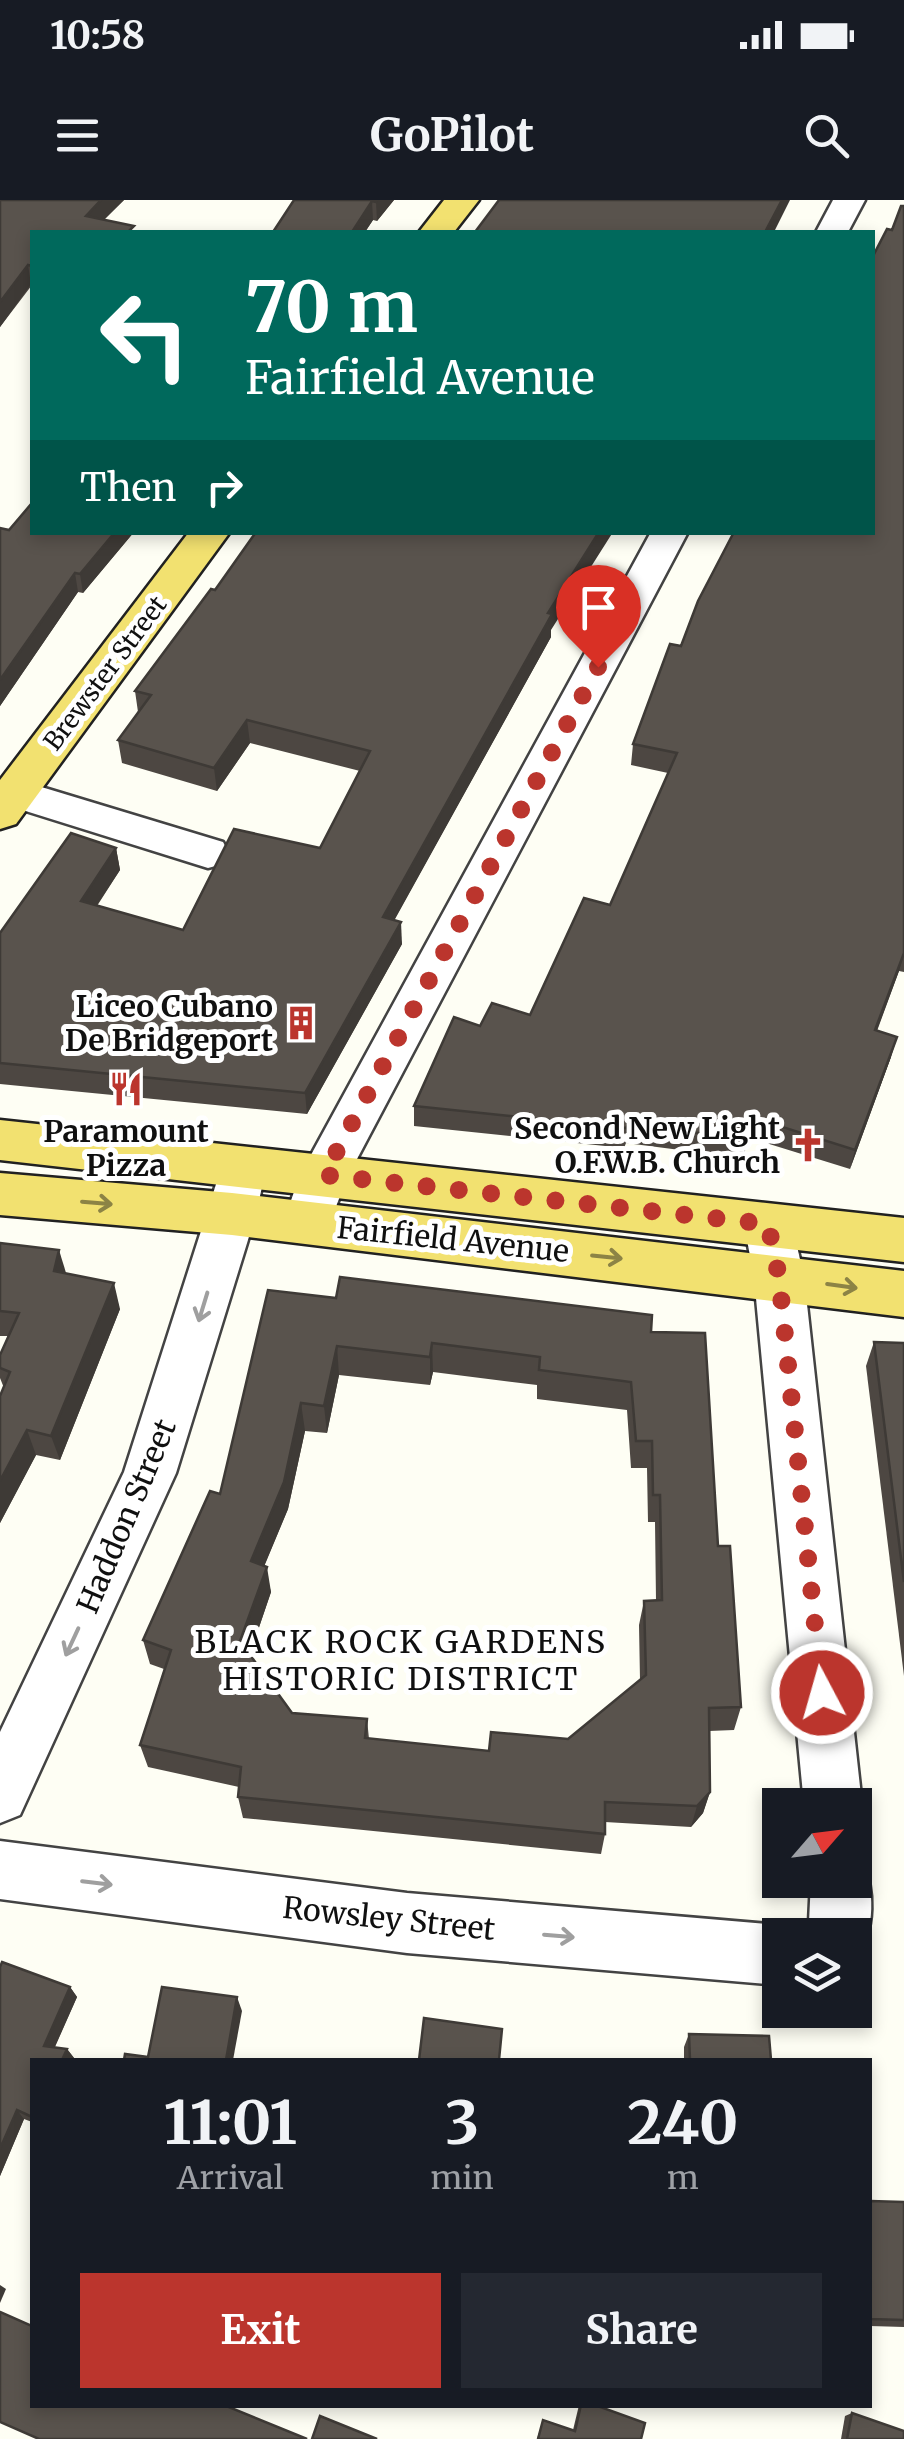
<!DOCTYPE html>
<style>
body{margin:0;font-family:Merriweather,serif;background:#242831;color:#f1f3f6;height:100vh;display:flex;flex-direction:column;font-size:38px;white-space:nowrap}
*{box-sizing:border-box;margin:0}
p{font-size:32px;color:#9ea1a6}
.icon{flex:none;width:55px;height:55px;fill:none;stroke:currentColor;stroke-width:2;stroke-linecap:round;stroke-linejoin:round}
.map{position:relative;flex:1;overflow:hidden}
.drawer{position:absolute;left:30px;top:1858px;width:842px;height:350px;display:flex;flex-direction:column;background:#171b24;border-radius:0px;box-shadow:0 5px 15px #0003}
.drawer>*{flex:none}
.banner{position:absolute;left:30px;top:30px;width:845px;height:305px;border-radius:0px;box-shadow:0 5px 15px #0003;background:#00695c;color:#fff;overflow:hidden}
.needle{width:65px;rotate:62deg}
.tools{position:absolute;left:762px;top:1588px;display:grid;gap:20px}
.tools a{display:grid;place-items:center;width:110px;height:110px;border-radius:0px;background:#171b24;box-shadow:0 5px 15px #0003;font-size:50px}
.pin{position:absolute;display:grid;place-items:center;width:85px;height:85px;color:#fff;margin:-102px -42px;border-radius:50% 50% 50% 0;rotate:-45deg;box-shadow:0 0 10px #0007}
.pin .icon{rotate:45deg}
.me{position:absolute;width:110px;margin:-55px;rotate:354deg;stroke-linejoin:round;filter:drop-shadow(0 0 8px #0008)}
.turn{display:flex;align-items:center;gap:35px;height:210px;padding:0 50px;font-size:45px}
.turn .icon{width:130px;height:130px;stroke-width:2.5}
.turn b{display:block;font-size:70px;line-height:85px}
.then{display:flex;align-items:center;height:95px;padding:0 50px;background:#0003;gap:20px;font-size:38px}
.eta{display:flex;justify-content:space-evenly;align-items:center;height:170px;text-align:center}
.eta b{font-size:60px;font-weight:700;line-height:70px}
.button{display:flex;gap:20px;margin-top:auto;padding:20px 50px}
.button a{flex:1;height:115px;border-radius:0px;background:#bb352d;color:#fff;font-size:40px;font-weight:700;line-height:115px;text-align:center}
.button a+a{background:#242831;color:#f1f3f6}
.status{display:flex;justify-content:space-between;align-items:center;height:70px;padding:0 50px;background:#171b24;direction:ltr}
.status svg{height:28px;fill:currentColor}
header{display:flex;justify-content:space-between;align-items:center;height:130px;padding:0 50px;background:#171b24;font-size:45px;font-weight:700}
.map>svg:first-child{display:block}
</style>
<div class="status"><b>10:58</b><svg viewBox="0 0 49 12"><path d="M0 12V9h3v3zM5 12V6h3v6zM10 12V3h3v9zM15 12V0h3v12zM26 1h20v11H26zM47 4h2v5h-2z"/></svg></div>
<header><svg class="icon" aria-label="menu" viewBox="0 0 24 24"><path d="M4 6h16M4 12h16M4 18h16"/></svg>GoPilot<svg class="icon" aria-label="search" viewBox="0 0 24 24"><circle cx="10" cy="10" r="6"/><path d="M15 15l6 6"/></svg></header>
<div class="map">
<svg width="904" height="2239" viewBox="0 0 904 2239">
<rect width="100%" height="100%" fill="#fefef4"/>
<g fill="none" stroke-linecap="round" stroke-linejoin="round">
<g stroke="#434343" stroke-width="5">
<g id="minor">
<polygon points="833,0 865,0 848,32 816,32"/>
<polygon points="651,332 688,332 348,976 324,1037 307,1043 290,1037 283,1023 300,975"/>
<polygon points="15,579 223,642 229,653 223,664 208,668 0,603 0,583"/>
<polygon points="242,950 259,956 266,969 256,1014 176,1273 20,1615 0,1623 0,1532 124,1272 225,956"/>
<polygon points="768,1004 785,1010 792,1024 804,1077 862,1605 855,1622 855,1605 804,1605 754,1077 744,1024 751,1010"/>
<polygon points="0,1641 407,1693 780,1725 802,1735 780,1735 780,1785 407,1753 0,1699"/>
<path d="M855 1656 862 1659C874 1687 877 1732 855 1756V1735H804L809 1722 811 1680H855Z"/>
</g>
</g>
<g stroke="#212121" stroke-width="5">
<g id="major">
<polygon points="444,0 479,0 454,32 419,32"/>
<polygon points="189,332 230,332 16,624 0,629 0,580"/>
<polygon points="0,920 904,1018 904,1062 0,960"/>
<polygon points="0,973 232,993 904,1071 904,1117 232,1035 0,1015"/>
</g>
</g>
<use href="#minor" fill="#fff" fill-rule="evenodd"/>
<use href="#major" fill="#f2e170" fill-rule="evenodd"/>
</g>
<g fill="#4d4742" fill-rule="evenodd">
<polygon points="0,0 124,0 104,20 32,32 32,85 0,127"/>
<polygon points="294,0 394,0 377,21 373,20 365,32 273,32"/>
<polygon points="904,6 904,772 899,771 877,831 891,857 850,969 750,938 742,958 626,943 624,948 414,926 414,906 480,826 530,815 610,705 668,573 631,565 633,544 681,446"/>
<polygon points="0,328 32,332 134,332 83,393 78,392 0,506"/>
<polygon points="551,430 551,437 394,720 402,744 307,914 0,884 0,733 116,648 120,670 97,706 183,730 320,648 360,571 250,543 217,591 122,563 118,540 138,512 135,491"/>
<polygon points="0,1043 66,1074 120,1109 60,1260 36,1255 0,1323 0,1196 4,1188 0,1178 0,1155 8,1136 0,1136"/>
<path d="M268 1090 651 1132 718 1346 741 1507 734 1530 709 1531 710 1592 703 1613 691 1627 605 1622V1634L601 1654 243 1618 238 1597 239 1587 148 1567 140 1545 164 1469 150 1464 143 1440 220 1294ZM433 1172 537 1185V1199L627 1210 631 1268H647L648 1322H655L656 1400 644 1401 639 1425 640 1480 568 1539 489 1551 369 1539 367 1519 292 1513 250 1454 271 1392 264 1366 288 1309 305 1231 327 1233 339 1175 430 1185Z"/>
<polygon points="874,1142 904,1143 904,1476 866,1166"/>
<polygon points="0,1767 70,1787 77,1797 55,1847 67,1849 74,1858 32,1860 32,1922 24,1919 0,1976"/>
<polygon points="689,1834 771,1860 684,1860 684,1847"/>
<polygon points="870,2001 904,2002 904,2127 870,2126"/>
<polygon points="579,2205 595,2205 641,2239 537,2239 543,2220 573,2230"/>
<polygon points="852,2213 904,2239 841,2239 845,2216"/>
</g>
<g fill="#3e3a36">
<polygon points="101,0 124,0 91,32 86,16"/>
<polygon points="377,0 394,0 377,21 376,2"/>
<polygon points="782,0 790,0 774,32 765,32"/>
<polygon points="372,1 373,20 365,32 352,32"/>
<polygon points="28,65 31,84 0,127 0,102"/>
<polygon points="115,332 134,332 83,393 80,374"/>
<polygon points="599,332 613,332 551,430 551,437 384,739 383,717 548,413"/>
<polygon points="75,373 78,392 0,506 0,480"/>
<polygon points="247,520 250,543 217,591 214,568"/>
<polygon points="116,648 120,670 85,723 81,701"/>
<polygon points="401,722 402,744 307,914 305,893"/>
<polygon points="904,753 899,771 869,851 875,830"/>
<polygon points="897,837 891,857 850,969 855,950"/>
<polygon points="754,918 750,938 742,958 746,939"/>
<polygon points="59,1050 67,1076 54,1071"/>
<polygon points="114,1083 120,1109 60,1260 51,1236"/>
<polygon points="432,1143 433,1172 430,1185 430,1157"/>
<polygon points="337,1146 339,1175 327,1233 324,1206"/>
<polygon points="301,1203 305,1231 288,1309 256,1386 251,1361"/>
<polygon points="27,1230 36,1255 0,1323 0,1281"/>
<polygon points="267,1367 271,1392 246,1465 240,1441"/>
<polygon points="710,1592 703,1613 691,1627 697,1606"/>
<polygon points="70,1787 77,1797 51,1855 44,1846"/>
<polygon points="237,1797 242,1811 233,1860 226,1860"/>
<polygon points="67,1849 74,1858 73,1860 62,1860"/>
<polygon points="17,1910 24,1919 0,1976 0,1949"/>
<polygon points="0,2085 6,2089 0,2103"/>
</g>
<g fill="#59534d" stroke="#3e3a36" stroke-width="2.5" fill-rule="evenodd">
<polygon points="0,0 101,0 86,16 134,26 128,32 32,32 32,66 28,65 0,102"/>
<polygon points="294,0 377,0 376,2 372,1 352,32 273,32"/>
<polygon points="499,0 782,0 765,32 475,32"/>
<polygon points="901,6 904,6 904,753 875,830 897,837 855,950 754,918 746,939 629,924 626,928 414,906 454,817 480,826 492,803 530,815 584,698 610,705 677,553 633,544 670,444 681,446 698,401 734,332 872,332 872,58 887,29 892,30"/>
<polygon points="32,303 32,332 115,332 80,374 75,373 0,480 0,328 9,330"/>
<polygon points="256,332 599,332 548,413 552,414 383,717 401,722 305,893 0,863 0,733 71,633 116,648 81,701 183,730 234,629 320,648 370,551 247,520 214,568 118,540 151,495 135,491 211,389 215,390"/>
<polygon points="0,1043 59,1050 54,1071 114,1083 51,1236 27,1230 0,1281 0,1196 10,1172 0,1168 0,1155 19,1113 0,1111"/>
<path d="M340 1077 652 1115 651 1132 705 1133 718 1346H730L741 1507 709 1508 710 1592 697 1606 605 1602V1634L238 1597 241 1567 140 1545 171 1450 143 1440 210 1291 220 1294 268 1090 336 1098ZM432 1143 540 1157 539 1170 631 1182 636 1241H652L653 1295H660L662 1400 644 1401 646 1475 568 1539 491 1532 489 1551 365 1538 367 1519 292 1513 240 1441 267 1367 251 1361 284 1282 301 1203 324 1206 337 1146 430 1157Z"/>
<polygon points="874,1142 904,1143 904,1382"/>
<polygon points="2,1762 70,1787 44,1846 67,1849 62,1860 32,1860 32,1917 17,1910 0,1949 0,1767"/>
<polygon points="162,1787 237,1797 226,1860 124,1860 125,1854 148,1857"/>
<polygon points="424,1818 502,1829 499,1860 419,1860"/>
<polygon points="689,1834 769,1836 771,1860 690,1860"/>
<polygon points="870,2001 904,2002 904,2120 870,2119"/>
<polygon points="0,2112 32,2126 32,2205 224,2205 307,2239 39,2239 0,2222"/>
<polygon points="581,2205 595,2205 645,2223 641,2239 538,2239 543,2220 575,2231"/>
<polygon points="852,2213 904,2231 904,2239 847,2239"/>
<polygon points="320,2216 377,2239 312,2239"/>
</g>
<defs><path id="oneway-shaft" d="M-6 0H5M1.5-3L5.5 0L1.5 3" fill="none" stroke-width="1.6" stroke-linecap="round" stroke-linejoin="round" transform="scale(2.5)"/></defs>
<g stroke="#8c8345">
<use href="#oneway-shaft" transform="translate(97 1003) rotate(5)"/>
<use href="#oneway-shaft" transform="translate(607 1057) rotate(6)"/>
<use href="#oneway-shaft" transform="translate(842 1086) rotate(8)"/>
</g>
<g stroke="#9f9f9f">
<use href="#oneway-shaft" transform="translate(203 1107) rotate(107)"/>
<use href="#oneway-shaft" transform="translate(72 1442) rotate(115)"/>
<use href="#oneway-shaft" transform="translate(97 1683) rotate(7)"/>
<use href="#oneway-shaft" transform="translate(559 1736) rotate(5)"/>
</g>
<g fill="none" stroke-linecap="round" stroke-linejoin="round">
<polyline stroke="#bb352d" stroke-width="18" stroke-dasharray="0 32.4" points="598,467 324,975 768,1024 779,1077 822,1493"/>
</g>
<defs>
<g id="building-bare" transform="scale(2.7)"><path d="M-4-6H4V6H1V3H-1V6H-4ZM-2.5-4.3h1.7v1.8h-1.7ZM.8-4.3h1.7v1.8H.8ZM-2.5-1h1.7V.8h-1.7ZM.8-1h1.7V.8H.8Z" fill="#bb352d" stroke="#fff" stroke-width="2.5" paint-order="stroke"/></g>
<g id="restaurant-bare" transform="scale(2.7)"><path d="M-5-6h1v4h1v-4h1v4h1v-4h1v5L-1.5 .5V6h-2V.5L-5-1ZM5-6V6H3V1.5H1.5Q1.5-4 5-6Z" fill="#bb352d" stroke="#fff" stroke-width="2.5" paint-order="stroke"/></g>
<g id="church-bare" transform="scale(2.7)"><path d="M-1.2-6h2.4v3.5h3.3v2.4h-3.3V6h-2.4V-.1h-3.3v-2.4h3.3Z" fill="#bb352d" stroke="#fff" stroke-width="2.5" paint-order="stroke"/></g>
</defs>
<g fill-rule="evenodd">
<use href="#building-bare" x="301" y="823"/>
<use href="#restaurant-bare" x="126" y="889"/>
<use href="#church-bare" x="808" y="945"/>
</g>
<g text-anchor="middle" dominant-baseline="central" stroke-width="10" stroke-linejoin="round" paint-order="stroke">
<g font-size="25" fill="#101010" stroke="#fff">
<text transform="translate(105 473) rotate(-53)">Brewster Street</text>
</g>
<g font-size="30" font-weight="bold" fill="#101010" stroke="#fff" text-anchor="end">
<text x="273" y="806">Liceo Cubano<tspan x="273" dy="34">De Bridgeport</tspan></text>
<text x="780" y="928">Second New Light<tspan x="780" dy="34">O.F.W.B. Church</tspan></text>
<text x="126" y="931" text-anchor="middle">Paramount<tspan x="126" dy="34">Pizza</tspan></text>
</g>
<g font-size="30" fill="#101010" stroke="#fff">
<text transform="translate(453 1039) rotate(6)">Fairfield Avenue</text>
<text transform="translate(126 1316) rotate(-67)">Haddon Street</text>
<text transform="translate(389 1718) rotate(6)">Rowsley Street</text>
</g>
<g font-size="32" letter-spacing="2.5" fill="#101010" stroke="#fff">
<text x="401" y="1442">BLACK ROCK GARDENS<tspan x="401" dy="37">HISTORIC DISTRICT</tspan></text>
</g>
</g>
</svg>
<div class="tools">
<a><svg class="needle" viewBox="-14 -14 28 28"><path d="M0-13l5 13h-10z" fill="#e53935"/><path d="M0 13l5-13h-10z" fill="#9ea1a6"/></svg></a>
<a><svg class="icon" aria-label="layers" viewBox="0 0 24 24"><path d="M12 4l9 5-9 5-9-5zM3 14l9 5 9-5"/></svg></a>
</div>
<div class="pin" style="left:598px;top:467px;background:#d93025"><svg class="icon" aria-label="arrive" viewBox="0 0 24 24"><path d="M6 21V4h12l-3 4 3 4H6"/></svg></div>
<svg class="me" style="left:822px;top:1493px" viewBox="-20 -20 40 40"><circle r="17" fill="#bb352d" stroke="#fff" stroke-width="3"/><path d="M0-11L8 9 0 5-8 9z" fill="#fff"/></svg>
<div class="banner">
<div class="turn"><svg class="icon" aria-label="left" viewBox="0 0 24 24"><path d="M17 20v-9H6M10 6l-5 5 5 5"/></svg><div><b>70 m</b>Fairfield Avenue</div></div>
<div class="then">Then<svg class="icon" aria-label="right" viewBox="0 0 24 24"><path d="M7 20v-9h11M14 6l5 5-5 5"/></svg></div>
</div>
<section class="drawer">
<div class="eta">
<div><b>11:01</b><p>Arrival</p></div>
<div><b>3</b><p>min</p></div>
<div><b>240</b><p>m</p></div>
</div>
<div class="button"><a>Exit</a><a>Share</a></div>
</section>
</div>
